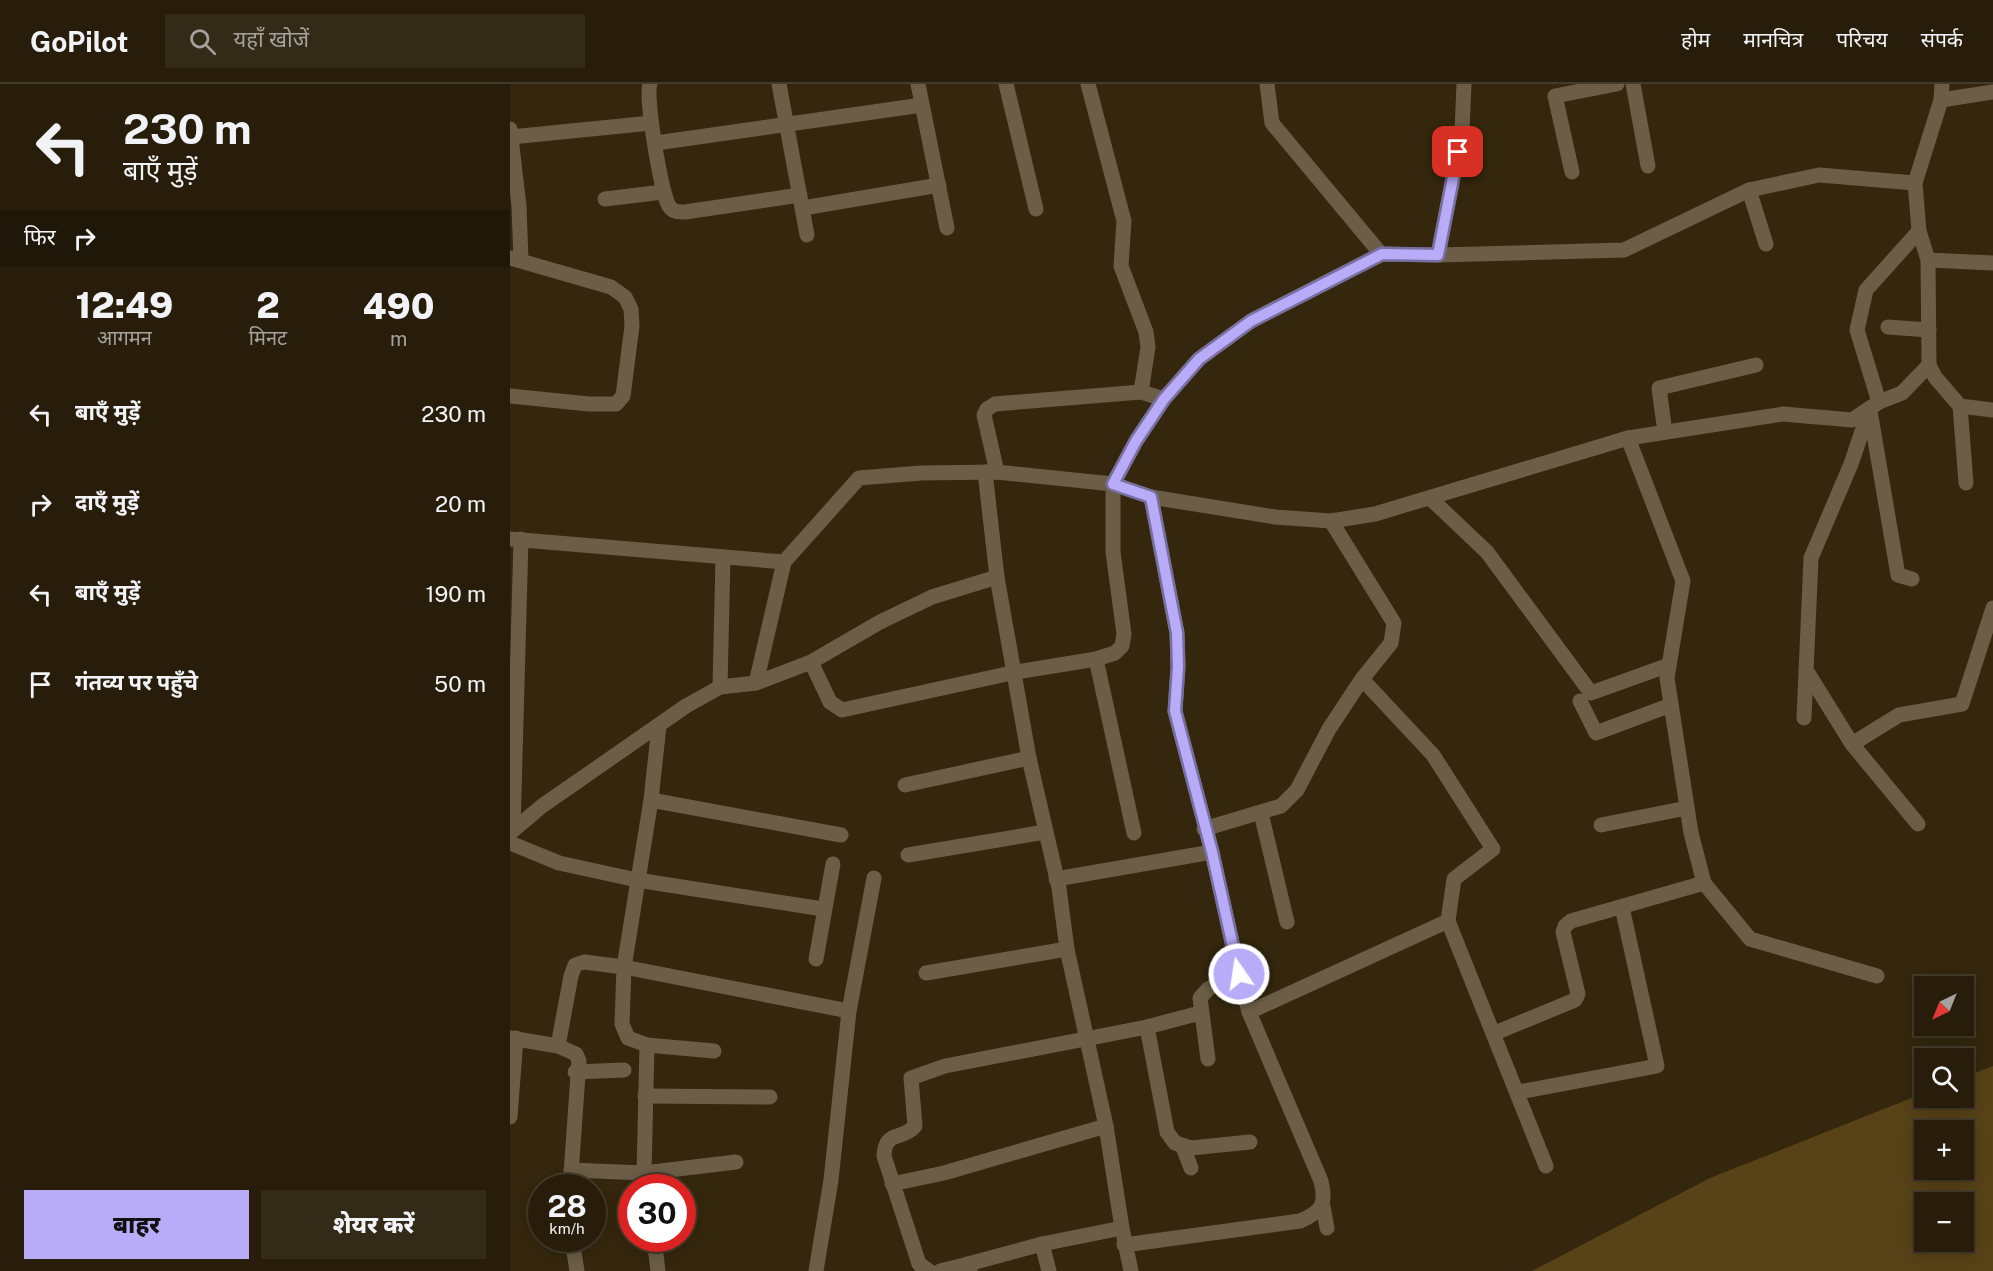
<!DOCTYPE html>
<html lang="hi">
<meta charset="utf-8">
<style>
body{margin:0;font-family:"Public Sans","Noto Sans Devanagari",sans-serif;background:#332a18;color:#f1f3f6;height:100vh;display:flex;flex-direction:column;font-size:22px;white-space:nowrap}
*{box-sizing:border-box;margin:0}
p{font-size:20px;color:#a4a29c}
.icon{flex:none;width:33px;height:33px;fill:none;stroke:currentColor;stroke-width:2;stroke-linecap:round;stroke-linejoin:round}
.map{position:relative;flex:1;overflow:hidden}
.details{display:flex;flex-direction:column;background:#271d0a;width:510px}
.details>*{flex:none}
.guide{background:#271d0a;color:#f1f3f6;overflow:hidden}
.needle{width:39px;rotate:223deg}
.buttons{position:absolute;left:1404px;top:892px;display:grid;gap:12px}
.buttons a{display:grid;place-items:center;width:60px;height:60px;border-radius:0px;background:#271d0a;box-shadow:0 3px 15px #0003,0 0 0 2px #433b2b;font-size:30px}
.speed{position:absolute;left:18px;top:1090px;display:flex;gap:12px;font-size:30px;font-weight:700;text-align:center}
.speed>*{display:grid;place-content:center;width:78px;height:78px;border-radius:50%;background:#271d0a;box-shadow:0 3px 15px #0003,0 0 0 2px #433b2b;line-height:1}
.speed small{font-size:15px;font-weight:400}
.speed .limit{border:9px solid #d22;background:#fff;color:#111}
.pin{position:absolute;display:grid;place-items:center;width:51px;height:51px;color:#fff;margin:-26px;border-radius:12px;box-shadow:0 3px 9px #0006}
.me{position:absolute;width:66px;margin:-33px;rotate:347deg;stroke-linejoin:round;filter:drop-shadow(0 0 4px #0008)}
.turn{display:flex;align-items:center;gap:21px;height:126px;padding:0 24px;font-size:27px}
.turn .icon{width:78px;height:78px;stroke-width:2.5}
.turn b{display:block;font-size:42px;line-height:51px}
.then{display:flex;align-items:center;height:57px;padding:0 24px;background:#0003;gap:12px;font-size:22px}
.eta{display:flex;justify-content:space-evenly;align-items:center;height:102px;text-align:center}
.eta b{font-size:36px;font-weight:800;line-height:42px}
.cta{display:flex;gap:12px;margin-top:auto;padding:12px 24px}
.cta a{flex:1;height:69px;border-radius:0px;background:#b8abf7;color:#111;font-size:24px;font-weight:800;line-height:69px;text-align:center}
.cta a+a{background:#332a18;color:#f1f3f6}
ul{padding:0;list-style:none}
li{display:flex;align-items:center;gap:18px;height:90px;padding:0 24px}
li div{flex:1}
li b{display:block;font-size:22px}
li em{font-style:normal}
header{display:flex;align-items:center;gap:36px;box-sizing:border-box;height:84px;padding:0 30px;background:#271d0a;border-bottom:2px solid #433b2b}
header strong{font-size:28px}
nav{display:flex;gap:33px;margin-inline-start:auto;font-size:21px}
.search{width:420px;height:54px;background:#332a18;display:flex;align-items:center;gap:15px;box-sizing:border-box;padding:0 21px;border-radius:0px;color:#a4a29c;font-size:22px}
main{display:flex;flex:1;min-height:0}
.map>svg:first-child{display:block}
</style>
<header>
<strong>GoPilot</strong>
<div class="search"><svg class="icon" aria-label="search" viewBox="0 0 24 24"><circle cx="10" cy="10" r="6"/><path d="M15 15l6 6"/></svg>यहाँ खोजें</div>
<nav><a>होम</a><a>मानचित्र</a><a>परिचय</a><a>संपर्क</a></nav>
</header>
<main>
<section class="details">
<div class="guide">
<div class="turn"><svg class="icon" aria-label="left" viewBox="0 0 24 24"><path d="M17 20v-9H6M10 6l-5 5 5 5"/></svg><div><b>230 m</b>बाएँ मुड़ें</div></div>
<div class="then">फिर<svg class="icon" aria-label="right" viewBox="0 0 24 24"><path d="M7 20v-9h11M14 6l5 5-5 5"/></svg></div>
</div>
<div class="eta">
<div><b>12:49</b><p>आगमन</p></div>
<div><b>2</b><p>मिनट</p></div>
<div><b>490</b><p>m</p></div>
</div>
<ul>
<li><svg class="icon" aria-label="left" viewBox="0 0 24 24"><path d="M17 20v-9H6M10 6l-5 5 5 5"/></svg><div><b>बाएँ मुड़ें</b></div><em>230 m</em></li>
<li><svg class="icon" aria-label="right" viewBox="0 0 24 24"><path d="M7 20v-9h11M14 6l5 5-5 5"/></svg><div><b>दाएँ मुड़ें</b></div><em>20 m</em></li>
<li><svg class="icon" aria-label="left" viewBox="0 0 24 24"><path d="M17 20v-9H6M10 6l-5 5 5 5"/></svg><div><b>बाएँ मुड़ें</b></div><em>190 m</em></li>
<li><svg class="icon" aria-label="arrive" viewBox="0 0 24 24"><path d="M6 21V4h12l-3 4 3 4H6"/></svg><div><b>गंतव्य पर पहुँचे</b></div><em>50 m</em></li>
</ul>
<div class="cta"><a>बाहर</a><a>शेयर करें</a></div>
</section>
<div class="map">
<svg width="1483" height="1187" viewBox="0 0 1483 1187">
<rect width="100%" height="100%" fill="#34270d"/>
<path fill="#584217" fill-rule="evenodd" d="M1483 982V1187H1022L1200 1094 1414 1009V1014H1454V993ZM1414 1047H1454V1086H1414ZM1414 1119H1454V1158H1414Z"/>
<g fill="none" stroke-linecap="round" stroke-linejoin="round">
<g stroke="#6b5d46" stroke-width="15">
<path d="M140 0C135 12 151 109 159 122 163 128 168 128 175 128L290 111"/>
<polyline points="269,0 297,151"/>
<polyline points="408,0 437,144"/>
<polyline points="496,0 526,125"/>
<polyline points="578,0 614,137 611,182 636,248 638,263 631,308"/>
<polyline points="1123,0 1138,82"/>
<polyline points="1431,16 1483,8"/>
<polyline points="0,45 9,122 11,176"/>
<polyline points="1,53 141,39"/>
<polyline points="146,59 412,21"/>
<polyline points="1062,88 1045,12 1107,0"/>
<polyline points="1239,106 1256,160"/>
<polyline points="95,115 153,108"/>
<polyline points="293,124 429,101"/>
<polyline points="871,170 928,171 1114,166 1239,106 1309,91 1405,99"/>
<polyline points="928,171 952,47 954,0"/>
<polyline points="0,174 101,203 115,213 121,225 122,242 113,312 106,320 79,320 0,312"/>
<polyline points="1418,176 1483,179"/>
<polyline points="1378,243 1419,246"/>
<polyline points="1419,281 1425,293 1450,322 1483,326"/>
<polyline points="1369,318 1347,246 1356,206 1409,147"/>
<polyline points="1450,322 1456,399"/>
<polyline points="1360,327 1388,491 1402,495"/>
<polyline points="1155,348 1149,304 1246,281"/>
<polyline points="1118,354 1173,497 1157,594 1181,749 1194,799 1240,855 1367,892"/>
<polyline points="487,388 474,331 477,325 485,320 631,308 654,315"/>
<polyline points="920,414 977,468 1081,609 1159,581"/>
<polyline points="0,455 274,478"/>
<polyline points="586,575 624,749"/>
<polyline points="301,578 320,618 332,626 506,588 586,575 605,569 612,562 614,550 603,468 603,400 626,357 654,315 689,275 741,237 871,170 762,39 757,0"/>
<polyline points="1296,586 1342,660 1408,740"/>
<polyline points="246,599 274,478 349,394 411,389 487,388 603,400 641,413 765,433 821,437 865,430 1118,354 1273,330 1342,336 1369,318 1392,309 1419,281 1418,176 1409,147 1405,99 1431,16 1432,0"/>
<polyline points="210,603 213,473"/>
<polyline points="1070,617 1086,649 1161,621"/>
<polyline points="1294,634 1301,474 1341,380 1360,324"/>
<polyline points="149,642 141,716 114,883 339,927"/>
<polyline points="1342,660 1389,631 1452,620 1483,524"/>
<polyline points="395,701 519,674"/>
<polyline points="141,716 331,751"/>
<polyline points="751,729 777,838"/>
<polyline points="1091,741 1177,724"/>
<polyline points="3,745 11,455"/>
<polyline points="694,745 771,722 787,706 819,645 852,595 881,559 884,539 821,437"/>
<polyline points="0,749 32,722 176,622 210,603 246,599 301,578 370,538 422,513 487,493"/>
<polyline points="0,759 49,779 127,796 313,825"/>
<polyline points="398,771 535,748"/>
<polyline points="546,795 702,768"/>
<polyline points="938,837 1036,1082"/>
<polyline points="306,875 323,780"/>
<polyline points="416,889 557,865"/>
<polyline points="739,928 938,837 944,795 983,765 923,671 852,595"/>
<polyline points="637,943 657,1048 665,1059 681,1064 740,1058"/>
<polyline points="985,949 1065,916 1068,910 1053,848 1055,842 1061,837 1194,799"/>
<polyline points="0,954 48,962 66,970 69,977 60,1104"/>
<polyline points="137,961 134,1089 137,1104"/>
<polyline points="48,962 61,892 65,881 74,878 114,883 112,940 118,954 137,961 204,967"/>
<polyline points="698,975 690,914 698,905 729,890"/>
<polyline points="65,988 114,986"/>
<polyline points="1009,1008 1147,982 1112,823"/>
<polyline points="135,1012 260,1013"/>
<polyline points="0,1033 6,954"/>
<polyline points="596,1042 612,1144"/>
<polyline points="673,1063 681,1084"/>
<polyline points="61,1086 134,1089 226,1078"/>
<polyline points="382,1100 434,1089 596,1042 557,865 549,804 519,674 487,493 475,388"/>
<polyline points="813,1122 817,1144"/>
<polyline points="62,1155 67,1187"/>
<polyline points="144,1155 148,1187"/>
<polyline points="532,1160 539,1187"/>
<path d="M614 1161 790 1137C811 1128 817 1121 811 1097L739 928 729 890 702 768 665 627 668 583 667 549 641 413"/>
<polyline points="306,1187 321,1096 339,927 364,794"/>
<path d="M419 1187 409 1180 374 1072C375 1046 392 1057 405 1042L401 994 435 982 637 943 690 929"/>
<polyline points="430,1187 458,1180"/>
<polyline points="460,1187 458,1180 532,1160 612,1144 621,1187"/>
</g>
</g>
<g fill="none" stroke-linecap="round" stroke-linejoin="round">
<g stroke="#786fa1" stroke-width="15">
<polyline id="route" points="729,890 702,768 665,627 668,583 667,549 641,413 603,400 626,357 654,315 689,275 741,237 872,170 928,171 948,68"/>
</g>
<use href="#route" stroke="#b8abf7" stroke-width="10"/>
</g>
</svg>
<div class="buttons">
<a><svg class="needle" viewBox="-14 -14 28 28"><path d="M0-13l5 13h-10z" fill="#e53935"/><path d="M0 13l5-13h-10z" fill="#a4a29c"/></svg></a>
<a><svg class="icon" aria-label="search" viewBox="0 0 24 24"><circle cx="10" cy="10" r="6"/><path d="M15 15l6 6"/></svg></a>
<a>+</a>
<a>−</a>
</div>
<div class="speed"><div>28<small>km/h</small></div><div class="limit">30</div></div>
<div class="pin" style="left:948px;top:68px;background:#d93025"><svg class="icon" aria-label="arrive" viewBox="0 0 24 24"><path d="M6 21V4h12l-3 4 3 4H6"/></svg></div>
<svg class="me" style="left:729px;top:890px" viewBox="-20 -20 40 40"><circle r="17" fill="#b8abf7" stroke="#fff" stroke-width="3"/><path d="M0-11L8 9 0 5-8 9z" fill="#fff"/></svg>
</div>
</main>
